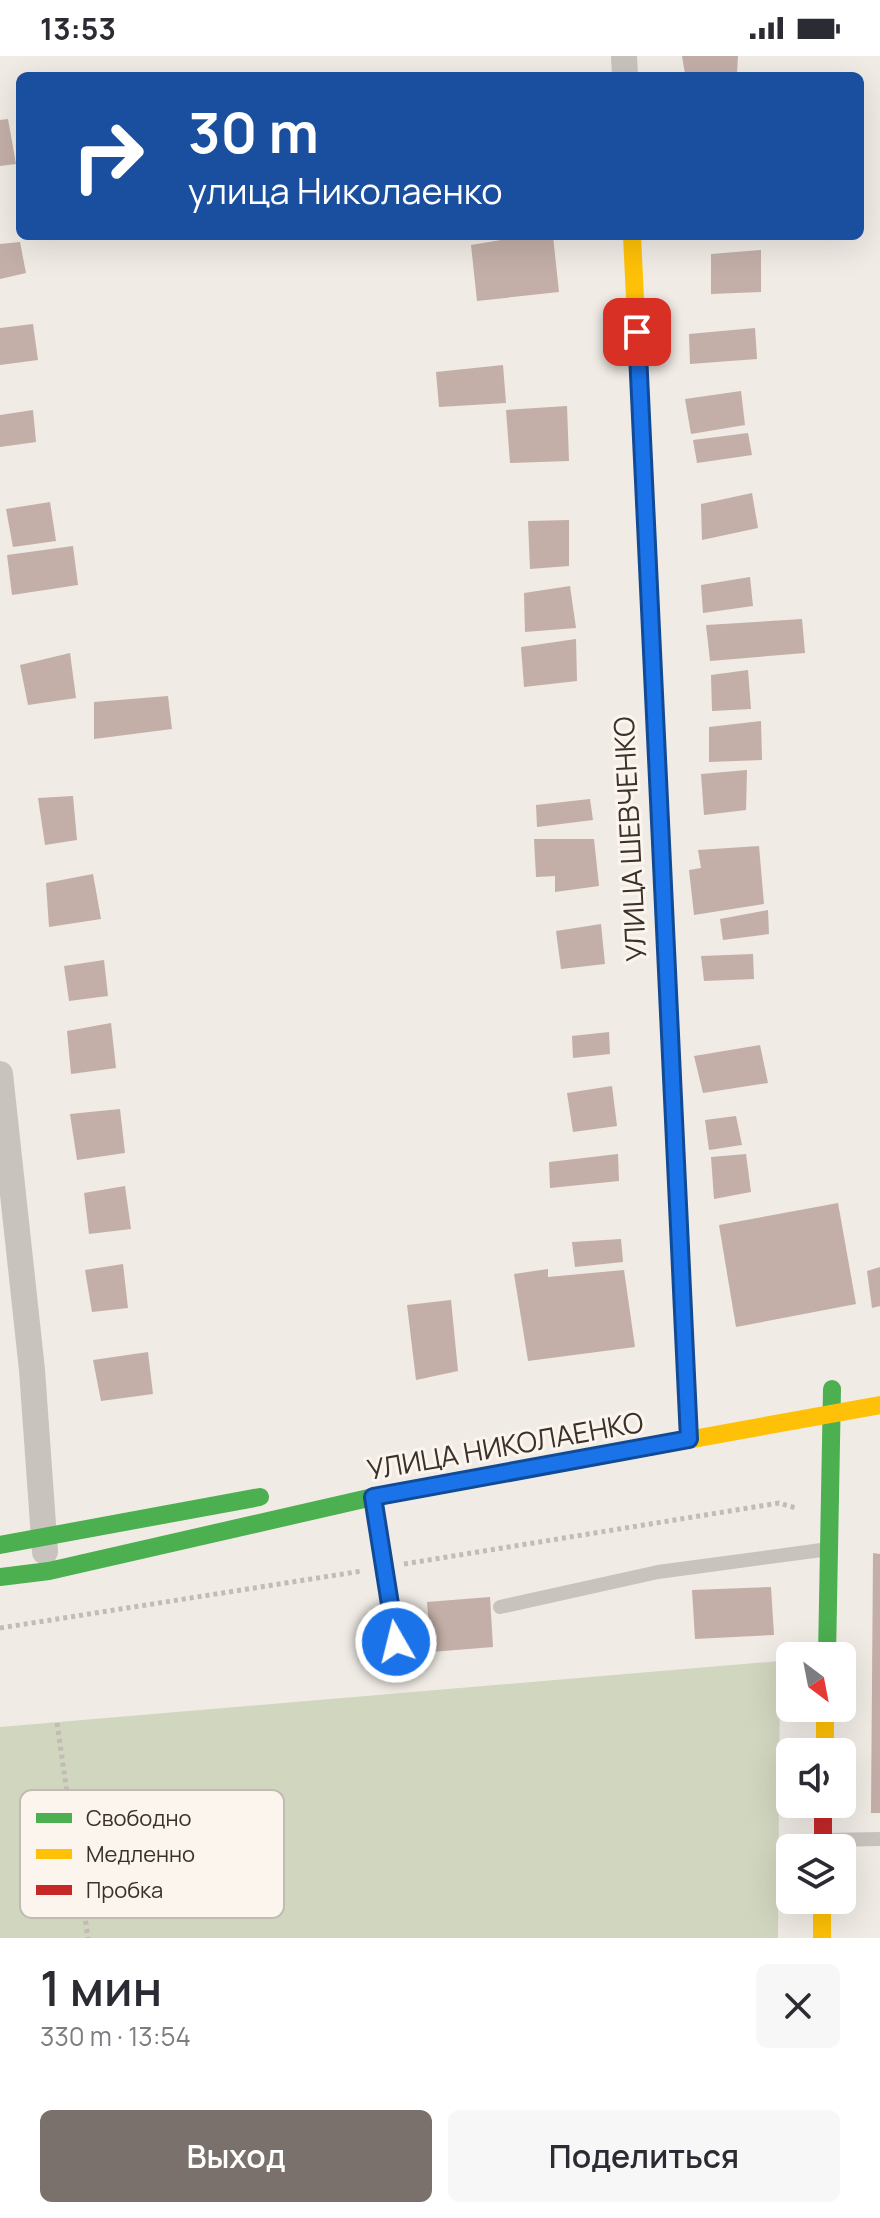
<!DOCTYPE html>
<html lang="ru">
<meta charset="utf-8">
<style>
body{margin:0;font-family:Manrope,sans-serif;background:#f7f7f7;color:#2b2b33;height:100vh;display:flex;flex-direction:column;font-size:30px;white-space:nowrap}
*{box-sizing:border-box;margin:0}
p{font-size:26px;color:#7c7c81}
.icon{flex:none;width:44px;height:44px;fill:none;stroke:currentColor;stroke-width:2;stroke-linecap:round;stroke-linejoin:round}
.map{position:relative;height:1882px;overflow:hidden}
.drawer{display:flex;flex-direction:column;background:#fff;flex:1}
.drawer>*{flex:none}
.guide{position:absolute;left:16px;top:16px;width:848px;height:168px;border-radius:12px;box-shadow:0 8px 32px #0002;background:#1a4fa0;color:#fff;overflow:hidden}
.needle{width:52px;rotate:148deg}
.tools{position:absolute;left:776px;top:1586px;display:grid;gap:16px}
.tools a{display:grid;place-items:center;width:80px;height:80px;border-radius:12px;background:#fff;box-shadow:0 8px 32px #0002;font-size:40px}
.pin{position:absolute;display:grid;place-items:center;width:68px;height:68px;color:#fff;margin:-34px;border-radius:16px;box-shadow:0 4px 12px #0006}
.me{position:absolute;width:88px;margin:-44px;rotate:352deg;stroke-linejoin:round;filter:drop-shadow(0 0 6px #0008)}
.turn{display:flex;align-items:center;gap:28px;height:168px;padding:0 40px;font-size:36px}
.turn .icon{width:104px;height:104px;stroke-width:2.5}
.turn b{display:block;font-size:56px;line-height:68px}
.round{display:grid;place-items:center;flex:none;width:84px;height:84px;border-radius:12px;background:#f7f7f7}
.headline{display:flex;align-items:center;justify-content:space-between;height:136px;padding:0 40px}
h1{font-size:48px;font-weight:600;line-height:60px}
.primary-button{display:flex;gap:16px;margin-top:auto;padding:16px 40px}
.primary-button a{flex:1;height:92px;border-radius:12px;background:#7a716c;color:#fff;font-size:32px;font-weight:600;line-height:92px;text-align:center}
.primary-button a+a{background:#f7f7f7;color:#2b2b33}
.status{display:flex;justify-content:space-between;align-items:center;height:56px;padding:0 40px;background:#fff;direction:ltr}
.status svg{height:22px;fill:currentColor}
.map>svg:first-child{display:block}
</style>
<div class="status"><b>13:53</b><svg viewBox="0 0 49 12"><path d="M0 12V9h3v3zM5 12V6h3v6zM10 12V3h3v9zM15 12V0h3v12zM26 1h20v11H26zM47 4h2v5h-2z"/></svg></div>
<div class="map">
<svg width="880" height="1882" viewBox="0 0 880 1882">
<rect width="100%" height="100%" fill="#f0ebe5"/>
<polygon fill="#d1d6bf" points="780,1605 778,1882 0,1882 0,1671"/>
<g fill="#c3afa7">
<polygon points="682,0 738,0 737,17 685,18"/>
<polygon points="8,63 16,108 0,110 0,64"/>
<polygon points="525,180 553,180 559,236 477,245 471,189"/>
<polygon points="20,186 26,217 0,223 0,188"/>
<polygon points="761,194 761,236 711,238 711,198"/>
<polygon points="33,268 38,304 0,309 0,272"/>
<polygon points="755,272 757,303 690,308 689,278"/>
<polygon points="503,309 506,347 439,351 436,316"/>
<polygon points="741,335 745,369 691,378 685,343"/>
<polygon points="567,350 569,405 510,407 506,354"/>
<polygon points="33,354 36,386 0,391 0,359"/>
<polygon points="748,377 752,399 697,407 693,384"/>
<polygon points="752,437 758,472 702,484 701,448"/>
<polygon points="50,446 56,485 13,491 6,453"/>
<polygon points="569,464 569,510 530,513 528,465"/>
<polygon points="73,490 78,529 12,539 7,499"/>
<polygon points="750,521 753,550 703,557 701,529"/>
<polygon points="570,530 576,572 525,576 524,537"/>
<polygon points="802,563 805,597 710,605 706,569"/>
<polygon points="576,583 577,625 524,631 521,591"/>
<polygon points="70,597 76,642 28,649 20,609"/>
<polygon points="748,614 751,653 712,655 711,619"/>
<polygon points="168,640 172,673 94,683 94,646"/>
<polygon points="761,665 762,704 709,706 709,671"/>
<polygon points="747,714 746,754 704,759 701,718"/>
<polygon points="73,740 77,784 45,789 38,742"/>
<polygon points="590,743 593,764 537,771 536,749"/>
<polygon points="534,783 594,783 599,830 555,836 555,820 536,821"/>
<polygon points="759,790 764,848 694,859 689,814 701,812 698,794"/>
<polygon points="93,818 101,863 49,871 46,827"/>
<polygon points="768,854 769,878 723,884 720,863"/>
<polygon points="601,868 605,908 561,913 556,875"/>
<polygon points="753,898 754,923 704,925 701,900"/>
<polygon points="104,904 108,940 69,945 64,910"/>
<polygon points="111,967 116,1012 71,1018 67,975"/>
<polygon points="609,976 610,998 573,1002 572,980"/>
<polygon points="760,989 768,1027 703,1037 694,1000"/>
<polygon points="612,1030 617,1070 573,1076 567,1037"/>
<polygon points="120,1053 125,1097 77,1104 70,1058"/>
<polygon points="736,1060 742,1089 709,1094 705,1064"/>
<polygon points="618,1098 619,1125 550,1132 549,1106"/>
<polygon points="746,1098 751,1136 714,1143 711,1101"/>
<polygon points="125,1130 131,1173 89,1178 84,1137"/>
<polygon points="838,1147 856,1248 736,1271 719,1169"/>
<polygon points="621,1183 623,1206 575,1211 572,1186"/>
<polygon points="123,1208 128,1252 92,1256 85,1214"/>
<polygon points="880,1211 880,1250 872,1252 867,1215"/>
<polygon points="548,1213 548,1221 624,1214 635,1291 528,1305 514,1218"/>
<polygon points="451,1244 458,1315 416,1324 407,1249"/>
<polygon points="148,1296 153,1338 101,1345 93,1304"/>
<polygon points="873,1497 880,1498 880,1757 871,1757"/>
<polygon points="771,1531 774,1579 695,1583 692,1534"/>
<polygon points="490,1541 493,1591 431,1596 427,1546"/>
</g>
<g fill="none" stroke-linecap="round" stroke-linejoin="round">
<g stroke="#c2bbb6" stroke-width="5" stroke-dasharray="4 4" stroke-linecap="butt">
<polyline points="404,1508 779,1447 796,1452"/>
<polyline points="0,1572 362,1515"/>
<polyline points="57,1667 88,1882"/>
</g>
<g stroke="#c9c3be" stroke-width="14">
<polyline points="374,1444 396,1586"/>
<polyline points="500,1551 658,1516 829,1493"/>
<polyline points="824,1784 880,1783"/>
</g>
<g stroke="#c9c3be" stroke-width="26">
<polyline points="624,0 625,20"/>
<polyline points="0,1018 32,1314 45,1496"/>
</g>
<g stroke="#4caf50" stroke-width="18">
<polyline points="654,638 689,1383"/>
<polyline points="0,1489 260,1441"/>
<polyline points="0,1521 49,1515 373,1441 638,1393"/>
<polyline points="827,1600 832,1333"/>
</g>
<g stroke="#ffc107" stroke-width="18">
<polyline points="632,180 654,638"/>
<polyline points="638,1393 880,1349"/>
<polyline points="825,1652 825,1696"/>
<polyline points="822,1844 822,1882"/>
</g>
<polyline stroke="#c62828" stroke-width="18" points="823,1748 823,1792"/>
</g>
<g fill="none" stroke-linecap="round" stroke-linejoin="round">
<g stroke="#114b97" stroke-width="20">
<polyline id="route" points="396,1586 373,1441 689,1383 637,276"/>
</g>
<use href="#route" stroke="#1a73e8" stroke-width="14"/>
</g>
<g text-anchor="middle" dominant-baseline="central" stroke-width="6" stroke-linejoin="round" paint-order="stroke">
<g font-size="28" fill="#3b302b" stroke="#fbf5ee">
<text transform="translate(629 783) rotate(-93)">УЛИЦА ШЕВЧЕНКО</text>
<text transform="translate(505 1389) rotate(-10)">УЛИЦА НИКОЛАЕНКО</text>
</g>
</g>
<rect x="20" y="1734" width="264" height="128" rx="12" fill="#fbf5ee" stroke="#c1bab4" stroke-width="2"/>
<rect x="36" y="1757" width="36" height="10" fill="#4caf50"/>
<rect x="36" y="1793" width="36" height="10" fill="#ffc107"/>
<rect x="36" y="1829" width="36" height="10" fill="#c62828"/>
<g font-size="22" fill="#3b302b">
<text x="86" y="1770">Свободно</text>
<text x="86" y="1806">Медленно</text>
<text x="86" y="1842">Пробка</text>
</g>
</svg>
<div class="tools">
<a><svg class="needle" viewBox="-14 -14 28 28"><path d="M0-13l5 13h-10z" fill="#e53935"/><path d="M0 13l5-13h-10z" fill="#7c7c81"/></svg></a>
<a><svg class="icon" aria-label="sound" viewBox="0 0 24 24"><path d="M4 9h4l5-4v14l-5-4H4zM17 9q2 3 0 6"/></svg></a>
<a><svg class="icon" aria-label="layers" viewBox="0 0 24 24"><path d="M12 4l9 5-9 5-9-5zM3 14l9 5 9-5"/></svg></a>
</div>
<div class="pin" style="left:637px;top:276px;background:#d93025"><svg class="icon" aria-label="arrive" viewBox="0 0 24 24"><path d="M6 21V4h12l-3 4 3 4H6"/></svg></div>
<svg class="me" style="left:396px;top:1586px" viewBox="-20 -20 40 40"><circle r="17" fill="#1a73e8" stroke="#fff" stroke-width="3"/><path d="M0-11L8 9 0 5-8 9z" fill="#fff"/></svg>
<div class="guide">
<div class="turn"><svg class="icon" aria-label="right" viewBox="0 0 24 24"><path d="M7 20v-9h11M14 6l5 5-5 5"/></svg><div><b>30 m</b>улица Николаенко</div></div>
</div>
</div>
<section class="drawer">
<div class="headline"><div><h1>1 мин</h1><p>330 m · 13:54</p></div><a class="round"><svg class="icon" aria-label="close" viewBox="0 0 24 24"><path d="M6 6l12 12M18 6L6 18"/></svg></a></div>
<div class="primary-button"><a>Выход</a><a>Поделиться</a></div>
</section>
